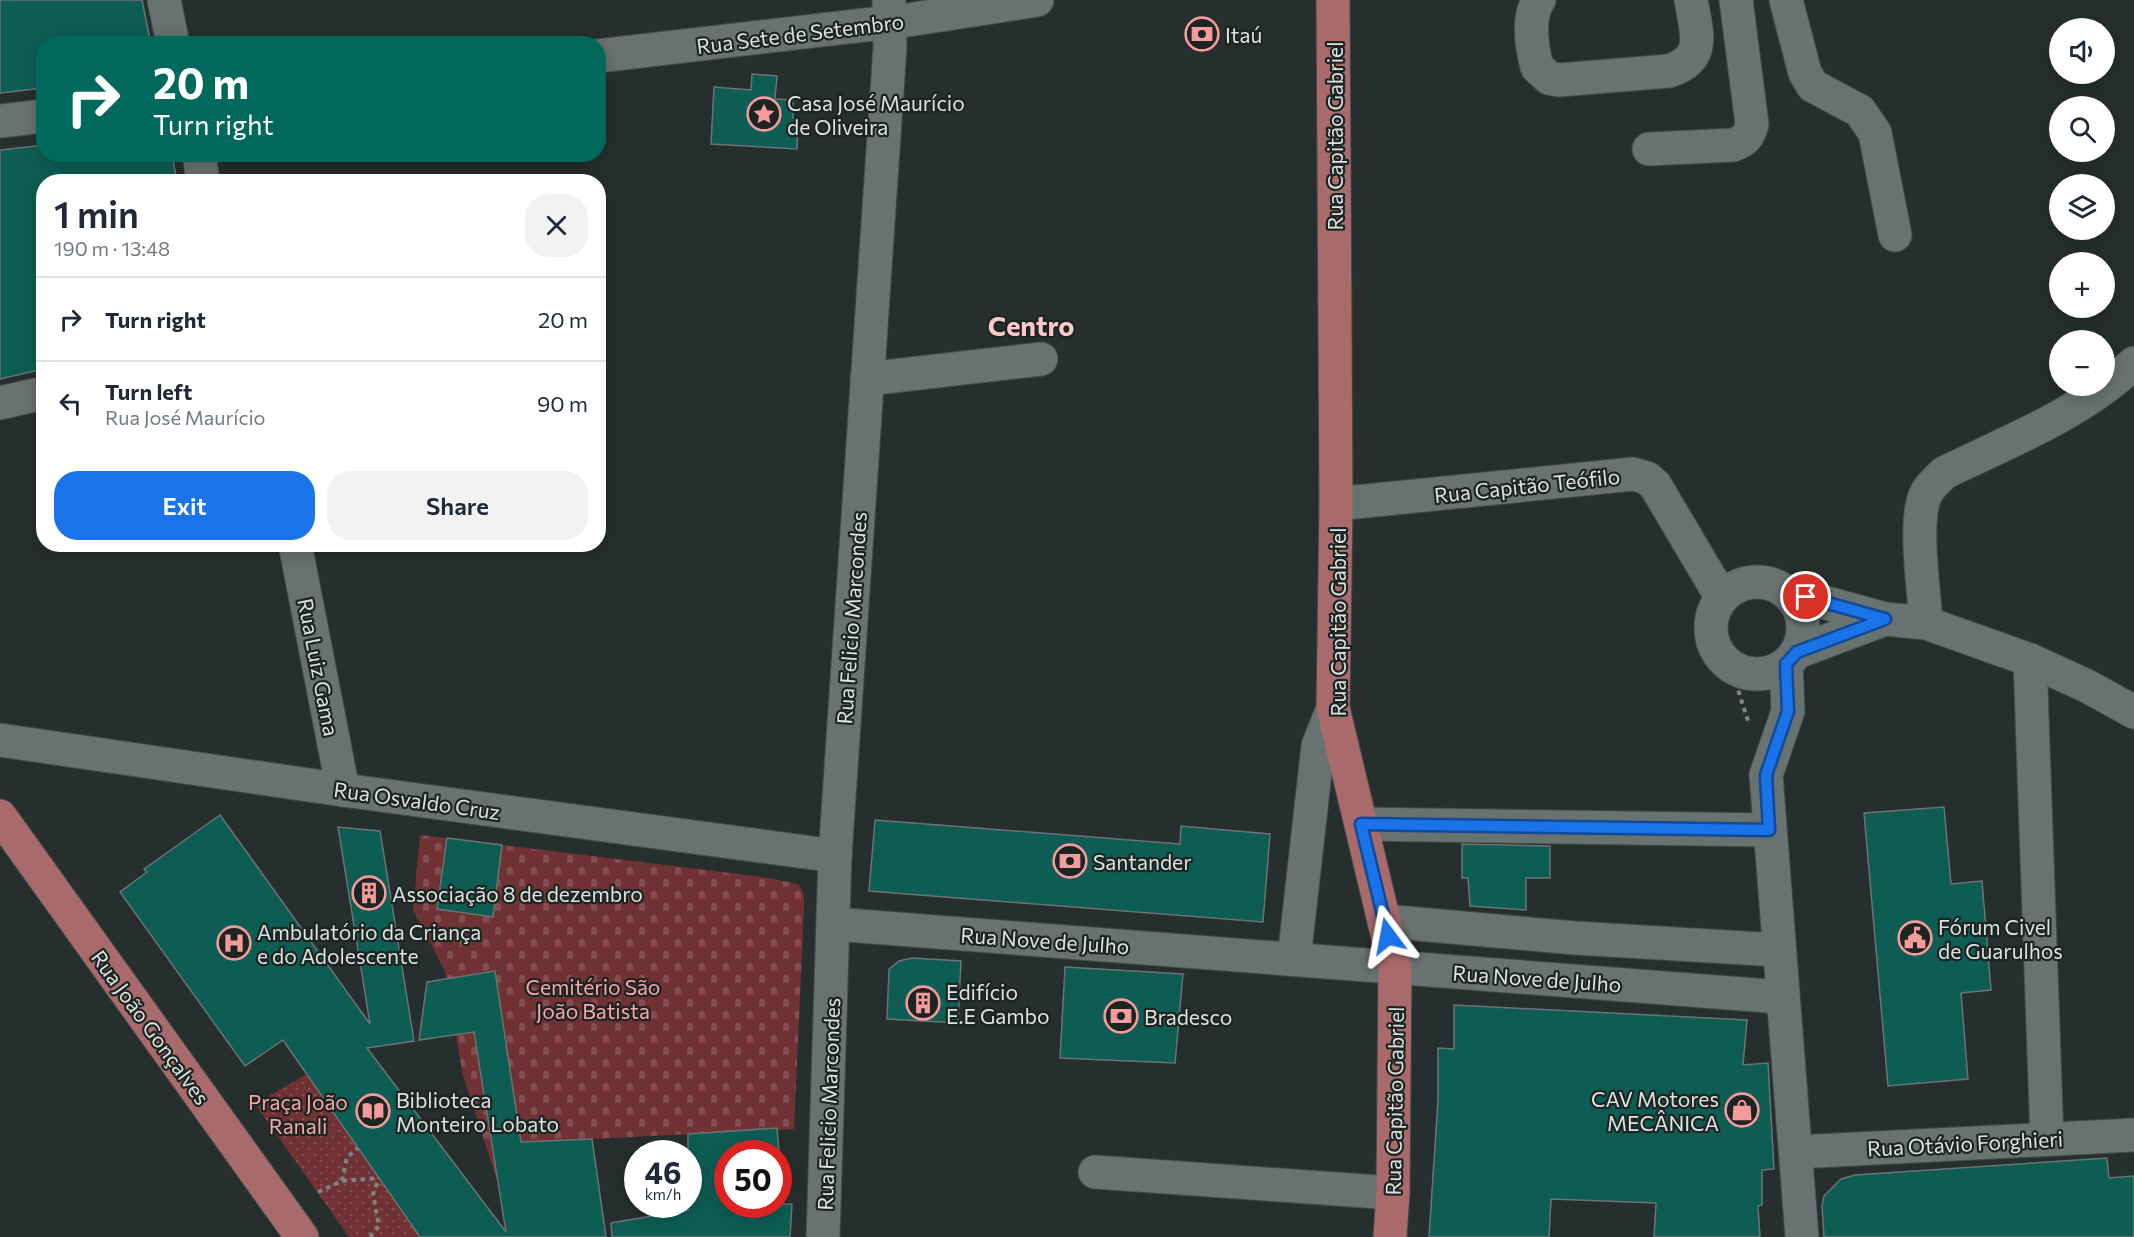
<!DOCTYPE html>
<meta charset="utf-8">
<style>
body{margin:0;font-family:Commissioner,sans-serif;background:#f2f2f3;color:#1f2937;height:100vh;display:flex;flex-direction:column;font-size:22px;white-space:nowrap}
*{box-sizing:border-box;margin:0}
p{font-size:20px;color:#747a83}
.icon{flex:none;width:33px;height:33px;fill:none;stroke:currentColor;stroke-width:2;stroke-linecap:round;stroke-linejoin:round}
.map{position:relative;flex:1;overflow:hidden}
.panel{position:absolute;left:36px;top:174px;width:570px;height:378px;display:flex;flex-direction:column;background:#fff;border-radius:24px;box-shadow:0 3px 15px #0003}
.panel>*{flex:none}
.guide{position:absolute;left:36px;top:36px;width:570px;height:126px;border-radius:24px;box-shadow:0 3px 15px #0003;background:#00695c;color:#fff;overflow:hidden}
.fabs{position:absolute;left:2049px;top:18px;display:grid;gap:12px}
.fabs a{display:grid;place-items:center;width:66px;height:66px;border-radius:50%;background:#fff;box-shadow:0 3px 15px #0003;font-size:30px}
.speed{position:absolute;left:624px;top:1140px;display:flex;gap:12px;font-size:30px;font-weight:700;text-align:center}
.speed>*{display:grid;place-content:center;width:78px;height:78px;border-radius:50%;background:#fff;box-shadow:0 3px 15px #0003;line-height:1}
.speed small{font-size:15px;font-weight:400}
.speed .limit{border:9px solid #d22;background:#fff;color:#111}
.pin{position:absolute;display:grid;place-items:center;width:51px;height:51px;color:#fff;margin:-26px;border:3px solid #fff;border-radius:50%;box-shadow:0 2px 6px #0007}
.me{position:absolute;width:66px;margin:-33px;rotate:347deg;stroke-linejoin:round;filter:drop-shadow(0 0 4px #0008)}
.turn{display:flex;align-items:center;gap:21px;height:126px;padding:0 18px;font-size:27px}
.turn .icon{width:78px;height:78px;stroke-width:2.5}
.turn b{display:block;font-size:42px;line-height:51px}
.round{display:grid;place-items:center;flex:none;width:63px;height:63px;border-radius:24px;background:#f2f2f3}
.head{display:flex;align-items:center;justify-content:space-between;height:102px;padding:0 18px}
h1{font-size:36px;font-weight:600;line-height:45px}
.button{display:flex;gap:12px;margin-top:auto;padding:12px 18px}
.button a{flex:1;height:69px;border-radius:24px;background:#1a73e8;color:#fff;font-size:24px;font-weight:600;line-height:69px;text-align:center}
.button a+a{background:#f2f2f3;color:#1f2937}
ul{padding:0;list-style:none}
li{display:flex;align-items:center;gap:18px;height:84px;padding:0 18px;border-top:2px solid #e0e1e3}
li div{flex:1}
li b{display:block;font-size:22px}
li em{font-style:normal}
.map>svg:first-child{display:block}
</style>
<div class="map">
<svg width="2134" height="1237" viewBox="0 0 2134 1237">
<defs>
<pattern id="grass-dots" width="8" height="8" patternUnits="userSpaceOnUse" patternTransform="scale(1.5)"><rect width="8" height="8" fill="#703235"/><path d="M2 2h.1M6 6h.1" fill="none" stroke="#844f52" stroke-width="1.8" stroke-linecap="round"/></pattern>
<pattern id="cemetery-stones" width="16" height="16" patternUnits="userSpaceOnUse" patternTransform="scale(1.5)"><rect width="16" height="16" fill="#703235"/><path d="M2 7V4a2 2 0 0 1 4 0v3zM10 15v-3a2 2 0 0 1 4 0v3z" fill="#844f52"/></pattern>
</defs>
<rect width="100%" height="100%" fill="#262f2d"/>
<polygon fill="url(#grass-dots)" points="307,1074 420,1237 349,1237 255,1104"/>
<polygon fill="url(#cemetery-stones)" points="420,835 763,877 798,884 804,894 804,908 794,1129 592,1139 499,1186 463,1076 445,971 413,910"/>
<g fill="#0d5d54" stroke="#6b7473" stroke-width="1.5">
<polygon points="0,0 142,0 151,44 44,44 44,88 0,93"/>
<polygon points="752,74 777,76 775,99 793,100 793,118 798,118 797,149 711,144 714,87 751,90"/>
<polygon points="44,145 44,154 172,154 177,182 44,182 44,369 0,379 0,150"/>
<polygon points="1944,807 1951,884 1982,881 1991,990 1961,993 1968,1079 1888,1086 1864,813"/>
<polygon points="220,815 370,1024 338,827 380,831 414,1041 367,1048 506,1232 474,1032 419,1040 427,982 495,971 521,1142 592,1139 606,1237 420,1237 283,1040 245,1066 120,892 147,872 144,869"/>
<polygon points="875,820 1180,844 1181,826 1270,834 1263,922 869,891"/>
<polygon points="447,838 502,845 493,917 437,909"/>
<polygon points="1462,844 1550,846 1550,878 1526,878 1526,910 1470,906 1468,878 1462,878"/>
<polygon points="912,958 961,961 958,1023 887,1019 889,969 899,961"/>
<polygon points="1065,967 1183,974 1175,1063 1060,1058"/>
<polygon points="1454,1005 1747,1020 1743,1065 1768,1063 1774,1169 1762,1170 1762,1205 1758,1206 1760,1237 1654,1237 1656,1203 1551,1199 1549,1237 1429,1237 1438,1100 1438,1048 1454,1049"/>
<polygon points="777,1128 779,1154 728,1154 728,1204 792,1204 790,1237 612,1237 611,1223 688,1210 688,1134"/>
<polygon points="2107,1158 2109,1178 2134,1176 2134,1237 1824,1237 1822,1206 1824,1196 1841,1179 1855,1175"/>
</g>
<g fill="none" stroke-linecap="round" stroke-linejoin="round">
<g stroke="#444c4a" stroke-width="35">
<g id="minor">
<polyline points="164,0 173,44"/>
<path d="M1539 0C1527 17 1532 48 1537 67L1549 78 1559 80 1669 71C1708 59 1696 31 1691 0"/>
<polyline points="1786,0 1805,73 1813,86 1860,111 1875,133 1895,235"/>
<polyline points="598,56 908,20 1037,0"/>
<polyline points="0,121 44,116"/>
<path d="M1649 149 1733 145C1745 141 1749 136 1752 124L1736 0"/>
<polyline points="199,154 203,182"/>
<polyline points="867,379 1041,359"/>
<polyline points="0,403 44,393"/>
<polyline points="1336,504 1633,474 1647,478 1655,485 1722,598"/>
<polyline points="295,544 343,790"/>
<circle cx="1757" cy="628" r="46"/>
<polyline points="1786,592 1885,619 1926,623 2030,660 2087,686 2134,712"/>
<path d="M1926 623C1924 589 1915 533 1923 502 1926 489 1935 482 1944 473 2009 441 2081 414 2134 363"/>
<polyline points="1797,652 1885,619"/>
<polyline points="2030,660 2047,1139"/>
<polyline points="1786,664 1788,711 1766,775 1802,1237"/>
<polyline points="0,740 343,790 835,856"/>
<polyline points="1361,824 1769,830"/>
<polyline points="1384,921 1575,938 1778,950"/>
<polyline points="833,924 1781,997"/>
<polyline points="1294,959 1318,746 1333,708"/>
<polyline points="1796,1152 2134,1135"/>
<polyline points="1095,1172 1393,1193"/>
<polyline points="823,1237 835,856 890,47 889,0"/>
</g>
</g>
<g stroke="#444c4a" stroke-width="35">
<g id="major">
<polyline points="1333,0 1336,504 1333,708 1395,967 1393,1193 1390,1237"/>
<polyline points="0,816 302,1237"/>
</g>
</g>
<g stroke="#7e8584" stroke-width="4" stroke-dasharray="4.5 4.5" stroke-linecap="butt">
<polyline points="1730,665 1749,724"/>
<polyline points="342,1181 347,1157 358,1148"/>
<polyline points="318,1192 342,1181 379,1178"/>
<polyline points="370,1237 379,1226 373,1194 379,1178"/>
</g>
<use href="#minor" stroke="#687270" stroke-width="33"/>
<use href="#major" stroke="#a96a6c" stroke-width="33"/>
</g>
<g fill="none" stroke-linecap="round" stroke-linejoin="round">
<g stroke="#114b97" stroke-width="15">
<polyline id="route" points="1388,936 1361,824 1769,830 1766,775 1788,711 1786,664 1797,652 1885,619 1806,597"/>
</g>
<use href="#route" stroke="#1a73e8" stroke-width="10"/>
</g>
<defs>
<g id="bank-ring" transform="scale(1.725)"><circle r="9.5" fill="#1d2523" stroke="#f59b9c" stroke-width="1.5"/><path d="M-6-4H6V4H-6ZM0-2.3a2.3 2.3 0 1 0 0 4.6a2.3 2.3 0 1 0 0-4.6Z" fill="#f59b9c"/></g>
<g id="sight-ring" transform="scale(1.725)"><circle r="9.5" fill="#1d2523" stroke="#f59b9c" stroke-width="1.5"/><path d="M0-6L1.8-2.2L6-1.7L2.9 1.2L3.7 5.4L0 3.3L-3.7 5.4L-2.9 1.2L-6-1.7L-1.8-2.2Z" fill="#f59b9c"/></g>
<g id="building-ring" transform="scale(1.725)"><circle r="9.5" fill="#1d2523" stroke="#f59b9c" stroke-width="1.5"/><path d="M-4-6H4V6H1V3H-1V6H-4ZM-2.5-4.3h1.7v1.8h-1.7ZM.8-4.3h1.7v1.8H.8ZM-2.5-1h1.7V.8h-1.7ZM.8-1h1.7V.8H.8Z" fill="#f59b9c"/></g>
<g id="civic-ring" transform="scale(1.725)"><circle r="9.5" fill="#1d2523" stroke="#f59b9c" stroke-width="1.5"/><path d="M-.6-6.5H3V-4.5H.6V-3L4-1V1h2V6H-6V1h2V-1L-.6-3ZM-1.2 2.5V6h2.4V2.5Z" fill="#f59b9c"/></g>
<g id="hospital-ring" transform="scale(1.725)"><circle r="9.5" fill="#1d2523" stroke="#f59b9c" stroke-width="1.5"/><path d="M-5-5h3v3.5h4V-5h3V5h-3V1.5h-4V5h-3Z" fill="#f59b9c"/></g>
<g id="shop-ring" transform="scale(1.725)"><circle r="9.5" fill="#1d2523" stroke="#f59b9c" stroke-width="1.5"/><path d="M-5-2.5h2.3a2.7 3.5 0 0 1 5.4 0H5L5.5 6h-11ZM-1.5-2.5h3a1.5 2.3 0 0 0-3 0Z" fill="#f59b9c"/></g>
<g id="library-ring" transform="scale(1.725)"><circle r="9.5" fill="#1d2523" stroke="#f59b9c" stroke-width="1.5"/><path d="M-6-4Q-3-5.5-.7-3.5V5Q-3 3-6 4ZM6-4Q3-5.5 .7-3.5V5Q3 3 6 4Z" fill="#f59b9c"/></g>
</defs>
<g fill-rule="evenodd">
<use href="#bank-ring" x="1202" y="34"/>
<use href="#sight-ring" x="764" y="114"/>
<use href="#bank-ring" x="1070" y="861"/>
<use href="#building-ring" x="369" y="893"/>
<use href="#civic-ring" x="1915" y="938"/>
<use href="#hospital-ring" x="234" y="943"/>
<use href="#building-ring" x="923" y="1003"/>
<use href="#bank-ring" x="1121" y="1016"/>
<use href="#shop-ring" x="1742" y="1110"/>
<use href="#library-ring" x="373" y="1111"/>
</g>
<g text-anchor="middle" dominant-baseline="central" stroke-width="4.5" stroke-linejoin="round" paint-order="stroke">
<g font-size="21" fill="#dce2e1" stroke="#1d2523">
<text transform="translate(800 33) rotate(-7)">Rua Sete de Setembro</text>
<text transform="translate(1334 136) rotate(-90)">Rua Capitão Gabriel</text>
<text transform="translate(1527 485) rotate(-6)">Rua Capitão Teófilo</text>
<text transform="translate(851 618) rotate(-86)">Rua Felicio Marcondes</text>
<text transform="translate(1337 622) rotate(-90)">Rua Capitão Gabriel</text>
<text transform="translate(319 667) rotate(79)">Rua Luiz Gama</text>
<text transform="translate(417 800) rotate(8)">Rua Osvaldo Cruz</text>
<text transform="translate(1045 940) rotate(4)">Rua Nove de Julho</text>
<text transform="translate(1537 978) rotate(4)">Rua Nove de Julho</text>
<text transform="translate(151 1027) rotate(54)">Rua João Gonçalves</text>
<text transform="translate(1394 1101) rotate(-89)">Rua Capitão Gabriel</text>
<text transform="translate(828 1104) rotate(-88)">Rua Felicio Marcondes</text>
<text transform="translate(1965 1143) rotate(-3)">Rua Otávio Forghieri</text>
</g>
<g font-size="21" fill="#dce2e1" stroke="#1d2523" text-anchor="start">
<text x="1225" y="34">Itaú</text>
<text x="787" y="102">Casa José Maurício<tspan x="787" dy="24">de Oliveira</tspan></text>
<text x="1093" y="861">Santander</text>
<text x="392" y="893">Associação 8 de dezembro</text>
<text x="1938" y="926">Fórum Civel<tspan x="1938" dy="24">de Guarulhos</tspan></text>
<text x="257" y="931">Ambulatório da Criança<tspan x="257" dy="24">e do Adolescente</tspan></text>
<text x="946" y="991">Edifício<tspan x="946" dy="24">E.E Gambo</tspan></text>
<text x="1144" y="1016">Bradesco</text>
<text x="1719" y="1098" text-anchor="end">CAV Motores<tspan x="1719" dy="24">MECÂNICA</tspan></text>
<text x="396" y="1099">Biblioteca<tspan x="396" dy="24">Monteiro Lobato</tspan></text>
</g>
<g font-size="21" fill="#f8a7a8" stroke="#1d2523">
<text x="593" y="986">Cemitério São<tspan x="593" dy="24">João Batista</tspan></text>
<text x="298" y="1101">Praça João<tspan x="298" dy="24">Ranali</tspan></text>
</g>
<g font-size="27" font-weight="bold" fill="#fec9c9" stroke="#1d2523">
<text x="1031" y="325">Centro</text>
</g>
</g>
</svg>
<div class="fabs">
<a><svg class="icon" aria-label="sound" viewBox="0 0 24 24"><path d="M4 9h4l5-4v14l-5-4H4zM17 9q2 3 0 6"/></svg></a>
<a><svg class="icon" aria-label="search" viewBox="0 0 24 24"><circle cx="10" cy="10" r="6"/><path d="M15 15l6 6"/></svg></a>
<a><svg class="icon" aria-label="layers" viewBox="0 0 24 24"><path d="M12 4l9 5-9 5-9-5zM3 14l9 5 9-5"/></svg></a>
<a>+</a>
<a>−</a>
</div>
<div class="speed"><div>46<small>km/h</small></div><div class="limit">50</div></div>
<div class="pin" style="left:1806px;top:597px;background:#d93025"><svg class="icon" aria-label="arrive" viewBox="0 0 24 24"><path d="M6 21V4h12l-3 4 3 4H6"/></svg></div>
<svg class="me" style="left:1388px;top:936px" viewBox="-20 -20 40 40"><path d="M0-17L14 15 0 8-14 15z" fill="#1a73e8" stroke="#fff" stroke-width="4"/></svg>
<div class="guide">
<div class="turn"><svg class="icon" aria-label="right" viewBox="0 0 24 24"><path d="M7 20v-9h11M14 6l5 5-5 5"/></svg><div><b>20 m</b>Turn right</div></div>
</div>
<section class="panel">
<div class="head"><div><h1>1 min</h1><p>190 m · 13:48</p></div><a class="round"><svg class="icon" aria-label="close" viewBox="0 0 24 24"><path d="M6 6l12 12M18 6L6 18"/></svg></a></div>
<ul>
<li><svg class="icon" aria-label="right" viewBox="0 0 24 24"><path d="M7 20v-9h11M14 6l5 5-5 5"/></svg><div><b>Turn right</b></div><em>20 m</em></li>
<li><svg class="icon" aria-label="left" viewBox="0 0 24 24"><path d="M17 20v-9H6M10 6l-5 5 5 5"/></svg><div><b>Turn left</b><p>Rua José Maurício</p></div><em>90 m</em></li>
</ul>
<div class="button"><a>Exit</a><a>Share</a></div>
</section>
</div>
